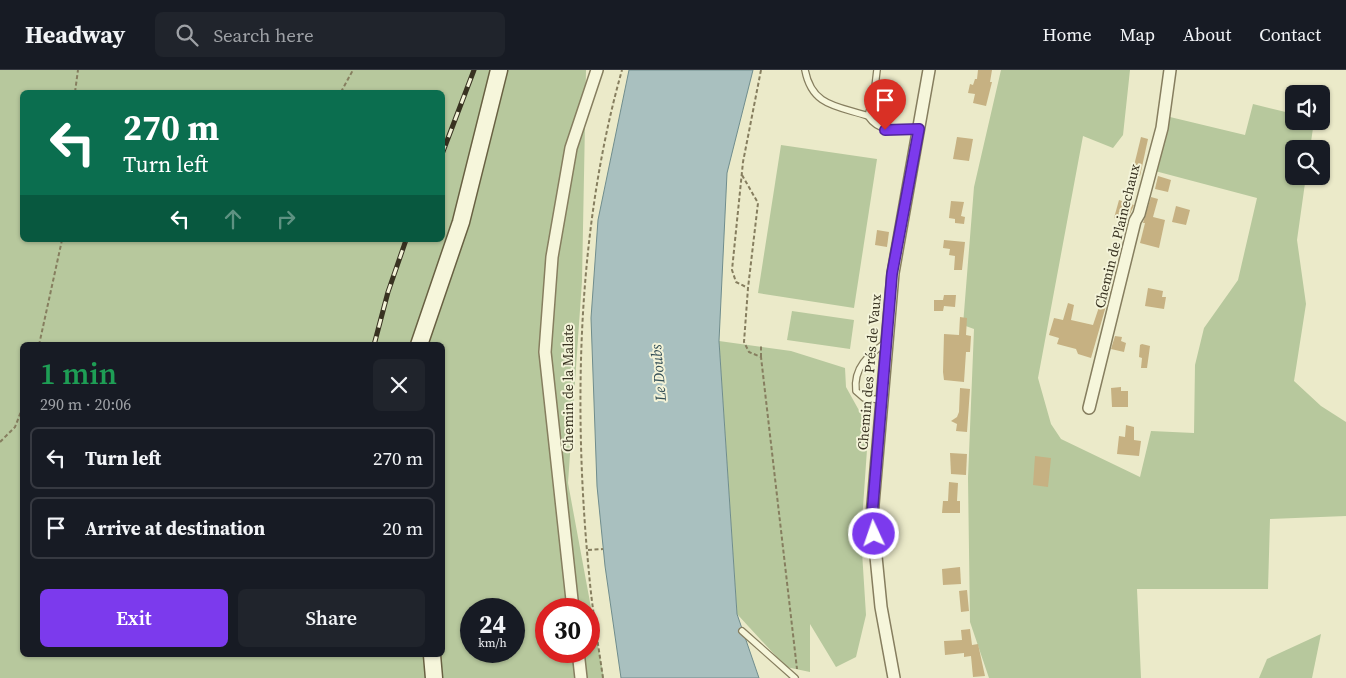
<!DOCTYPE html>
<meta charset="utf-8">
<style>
body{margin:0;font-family:"Source Serif 4",serif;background:#20242c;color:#f1f3f6;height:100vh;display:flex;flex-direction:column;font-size:19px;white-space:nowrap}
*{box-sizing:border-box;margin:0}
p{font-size:16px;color:#9ea1a6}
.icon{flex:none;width:28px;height:28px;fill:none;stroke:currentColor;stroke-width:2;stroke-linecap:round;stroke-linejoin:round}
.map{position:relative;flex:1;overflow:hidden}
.details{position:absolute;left:20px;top:272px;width:425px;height:315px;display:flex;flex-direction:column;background:#171b24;border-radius:8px;box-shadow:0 1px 4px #0004}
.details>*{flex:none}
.guide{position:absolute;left:20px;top:20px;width:425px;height:152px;border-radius:8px;box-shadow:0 1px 4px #0004;background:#0b6e4f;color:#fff;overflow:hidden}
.buttons{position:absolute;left:1285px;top:15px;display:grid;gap:10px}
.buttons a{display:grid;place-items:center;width:45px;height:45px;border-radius:8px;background:#171b24;box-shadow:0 1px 4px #0004;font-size:25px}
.speed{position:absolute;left:460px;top:528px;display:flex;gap:10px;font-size:25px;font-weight:700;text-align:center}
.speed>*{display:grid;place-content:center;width:65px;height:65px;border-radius:50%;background:#171b24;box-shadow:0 1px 4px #0004;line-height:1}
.speed small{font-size:12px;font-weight:400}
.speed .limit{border:8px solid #d22;background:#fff;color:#111}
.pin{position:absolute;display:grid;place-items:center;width:42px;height:42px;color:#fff;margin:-51px -21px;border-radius:50% 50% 50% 0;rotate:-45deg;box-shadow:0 0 5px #0007}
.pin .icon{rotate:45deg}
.me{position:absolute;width:55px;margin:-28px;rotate:357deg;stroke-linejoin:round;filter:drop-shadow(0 0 4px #0008)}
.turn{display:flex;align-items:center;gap:18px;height:105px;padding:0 20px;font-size:22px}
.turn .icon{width:65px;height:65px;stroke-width:2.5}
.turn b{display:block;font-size:35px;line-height:42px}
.lanes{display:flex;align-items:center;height:48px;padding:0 20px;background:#0003;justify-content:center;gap:25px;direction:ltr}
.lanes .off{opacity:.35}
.round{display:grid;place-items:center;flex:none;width:52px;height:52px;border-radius:8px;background:#20242c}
.summary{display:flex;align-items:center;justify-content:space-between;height:85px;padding:0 20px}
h1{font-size:30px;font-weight:600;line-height:38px;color:#1e9e55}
.action{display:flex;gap:10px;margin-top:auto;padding:10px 20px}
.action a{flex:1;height:58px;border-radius:8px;background:#7c3aed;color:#fff;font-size:20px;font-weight:600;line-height:58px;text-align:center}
.action a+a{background:#20242c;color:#f1f3f6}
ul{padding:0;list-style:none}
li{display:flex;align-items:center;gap:15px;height:62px;margin:0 10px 8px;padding:0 10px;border:2px solid #363941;border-radius:8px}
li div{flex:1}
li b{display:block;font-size:19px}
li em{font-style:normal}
header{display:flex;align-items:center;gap:30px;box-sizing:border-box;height:70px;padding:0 25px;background:#171b24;border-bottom:1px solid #363941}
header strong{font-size:24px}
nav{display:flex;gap:28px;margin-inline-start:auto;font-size:18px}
.search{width:350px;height:45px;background:#20242c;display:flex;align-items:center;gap:12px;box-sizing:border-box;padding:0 18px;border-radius:8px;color:#9ea1a6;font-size:19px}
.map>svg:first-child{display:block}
</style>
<header>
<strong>Headway</strong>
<div class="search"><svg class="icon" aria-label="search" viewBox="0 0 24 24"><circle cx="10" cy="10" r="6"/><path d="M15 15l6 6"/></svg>Search here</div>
<nav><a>Home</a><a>Map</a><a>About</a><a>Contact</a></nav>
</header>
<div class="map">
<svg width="1346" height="608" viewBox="0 0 1346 608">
<rect width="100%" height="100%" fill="#ebeac9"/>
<g fill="#b7c89d" fill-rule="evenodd">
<path d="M0 0H586L582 211 568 413 604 608H0ZM22 22H442V170H22ZM22 275H442V585H22ZM471 539H514V581H471ZM546 539H589V581H546Z"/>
<polygon points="1001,0 1130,0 1123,65 1113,78 1083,66 1038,308 1051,354 1061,369 1140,407 1151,361 1194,363 1195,295 1204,258 1238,210 1257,128 1155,101 1170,47 1245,65 1253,34 1294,44 1294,51 1314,51 1310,79 1294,79 1294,106 1306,106 1297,170 1306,234 1294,311 1321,336 1346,352 1346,446 1270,449 1268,519 1137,519 1141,608 989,608 970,552 968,408 974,259 963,255 974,117"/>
<polygon points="781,75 877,89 854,238 758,223"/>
<polygon points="792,241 854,250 850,279 787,270"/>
<polygon points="719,271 791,281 845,298 846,317 861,344 868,365 861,466 866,545 856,587 836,597 810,554 810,602 786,597 737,544"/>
<polygon points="1321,564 1312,608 1259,608 1267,589"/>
</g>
<polygon fill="#a9c0bf" stroke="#708d8d" points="629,0 753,0 727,103 719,271 737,544 759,608 621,608 605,496 597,416 591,248 598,150"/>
<g fill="#c6b182">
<polygon points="978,0 992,0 990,12 992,12 986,36 973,33 975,24 968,23 970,14 973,15 975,9 977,9"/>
<polygon points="957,67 973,69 969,91 953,89"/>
<polygon points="1141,67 1148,69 1140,106 1132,104"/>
<polygon points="1158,106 1171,110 1168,122 1155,119"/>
<polygon points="1151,127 1158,129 1153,147 1165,150 1159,178 1140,173 1145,153 1143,153"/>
<polygon points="1119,130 1134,135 1130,144 1125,143 1123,151 1114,148"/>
<polygon points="951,131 964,132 961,146 965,147 964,154 955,153 955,149 949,148"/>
<polygon points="1176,136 1190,140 1186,155 1172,152"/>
<polygon points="877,160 889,162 887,177 875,175"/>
<polygon points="944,170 965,172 962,200 954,200 955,186 949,185 950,179 943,178"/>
<polygon points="1148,218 1163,221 1162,227 1166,227 1164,239 1145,236"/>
<polygon points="944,225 956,225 955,237 944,236 943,241 934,241 934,230 943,230"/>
<polygon points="1068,233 1074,235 1071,250 1093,255 1100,234 1106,236 1091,288 1078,284 1076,279 1057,274 1059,268 1049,265 1054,248 1063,250"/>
<polygon points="960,247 967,248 966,265 971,266 970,282 966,282 964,312 944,310 943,302 944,264 959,265"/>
<polygon points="1115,266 1122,267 1121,271 1126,273 1124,282 1111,279"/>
<polygon points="1142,274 1150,276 1147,298 1141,298 1142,288 1139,287 1140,275"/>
<polygon points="1121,317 1121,321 1128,321 1128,337 1112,337 1111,318"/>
<polygon points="960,318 970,319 967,362 956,361 957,354 951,351 957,347 959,342"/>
<polygon points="1126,355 1134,357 1134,370 1141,371 1139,386 1117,384 1119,366 1125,367"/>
<polygon points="950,383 967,384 966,405 951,404"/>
<polygon points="1035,386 1051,388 1048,417 1033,415"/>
<polygon points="949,412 958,413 957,431 960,431 960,443 942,443 943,431 948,431"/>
<polygon points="960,497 961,514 943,515 942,499"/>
<polygon points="967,520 969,541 961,542 959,521"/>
<polygon points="970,559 972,575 978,574 985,606 973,607 971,586 964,587 964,583 945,585 944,571 962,570 961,560"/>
</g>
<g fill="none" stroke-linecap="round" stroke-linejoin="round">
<g stroke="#867e5f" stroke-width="8">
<g id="service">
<path d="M805 0C812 37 838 36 868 46"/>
<path d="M877 0 874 25 868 46C880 64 899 60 919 59"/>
<path d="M882 330 864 328 856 321C853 297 869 285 886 272"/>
<polyline points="742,561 795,608"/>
</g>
</g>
<g stroke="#867e5f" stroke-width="14">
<g id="minor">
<polyline points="1089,338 1135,151 1139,144 1162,58 1170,0"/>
<polyline points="573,539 545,282 552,187 571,78 597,0"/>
<polyline points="578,581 581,608"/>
<polyline points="894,608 881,537 872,446 893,203 929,0"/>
</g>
</g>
<g stroke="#686042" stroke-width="19">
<g id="secondary">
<polyline points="419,275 461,152 499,0"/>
<polyline points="432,585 434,608"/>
</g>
</g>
<g stroke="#867e5f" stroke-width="2" stroke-dasharray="4 2.5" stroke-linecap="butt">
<polyline points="761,0 743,92 732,200 736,212 748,218 744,272 749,282 761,287 797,599"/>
<polyline points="75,22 78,0"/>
<polyline points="341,22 353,0"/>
<polyline points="742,105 758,133 748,218"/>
<polyline points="39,275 62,170"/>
<polyline points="761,287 761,274"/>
<polyline points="0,372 15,357 22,339"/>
<polyline points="588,480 603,479"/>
<path d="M603 608C598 573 592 538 589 503 573 339 577 159 622 0"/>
</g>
<use href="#service" stroke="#f6f6db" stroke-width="5.5"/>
<use href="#minor" stroke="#f6f6db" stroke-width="11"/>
<use href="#secondary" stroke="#f6f6db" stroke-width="16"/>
<g stroke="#383221" stroke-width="5">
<g id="rail">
<polyline points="442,84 474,0"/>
<polyline points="374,275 388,222 406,170"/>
</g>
</g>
<use href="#rail" stroke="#f3f3d8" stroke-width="3" stroke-dasharray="9" stroke-linecap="butt"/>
</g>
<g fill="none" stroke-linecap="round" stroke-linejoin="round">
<g stroke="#51269a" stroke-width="12">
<polyline id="route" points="874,464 872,446 892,204 919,59 885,60"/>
</g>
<use href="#route" stroke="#7c3aed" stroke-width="9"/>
</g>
<g text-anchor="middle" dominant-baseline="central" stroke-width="4" stroke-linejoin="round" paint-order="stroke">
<g font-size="14" fill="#383221" stroke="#f3f3d8">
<text transform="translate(1117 166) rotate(-76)">Chemin de Plainechaux</text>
<text transform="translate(869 302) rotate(-85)">Chemin des Prés de Vaux</text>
<text transform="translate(568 318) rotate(-90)">Chemin de la Malate</text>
</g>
<g font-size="15" font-style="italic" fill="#324e56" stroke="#f3f3d8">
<text transform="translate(658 303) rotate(-95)">Le Doubs</text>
</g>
</g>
</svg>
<div class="buttons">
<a><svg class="icon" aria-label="sound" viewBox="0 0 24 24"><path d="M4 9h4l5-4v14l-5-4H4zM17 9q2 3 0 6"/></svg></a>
<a><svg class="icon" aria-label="search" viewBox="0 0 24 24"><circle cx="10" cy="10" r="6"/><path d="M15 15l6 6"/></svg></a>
</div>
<div class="speed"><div>24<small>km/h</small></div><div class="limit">30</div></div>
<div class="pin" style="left:885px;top:60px;background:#d93025"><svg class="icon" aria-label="arrive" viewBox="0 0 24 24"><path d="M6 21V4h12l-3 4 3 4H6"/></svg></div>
<svg class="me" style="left:874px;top:464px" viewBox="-20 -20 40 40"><circle r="17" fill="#7c3aed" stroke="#fff" stroke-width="3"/><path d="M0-11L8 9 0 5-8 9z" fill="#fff"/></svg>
<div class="guide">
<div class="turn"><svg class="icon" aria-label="left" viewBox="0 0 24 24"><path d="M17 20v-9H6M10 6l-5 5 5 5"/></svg><div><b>270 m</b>Turn left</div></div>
<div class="lanes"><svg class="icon" aria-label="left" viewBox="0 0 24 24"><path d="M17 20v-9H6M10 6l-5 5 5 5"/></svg><svg class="icon off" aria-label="ahead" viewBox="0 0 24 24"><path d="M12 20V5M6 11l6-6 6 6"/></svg><svg class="icon off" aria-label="right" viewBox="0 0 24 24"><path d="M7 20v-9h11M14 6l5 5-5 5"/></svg></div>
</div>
<section class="details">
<div class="summary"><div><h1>1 min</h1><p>290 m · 20:06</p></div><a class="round"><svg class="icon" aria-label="close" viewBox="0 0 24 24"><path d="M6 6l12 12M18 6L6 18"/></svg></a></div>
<ul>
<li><svg class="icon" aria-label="left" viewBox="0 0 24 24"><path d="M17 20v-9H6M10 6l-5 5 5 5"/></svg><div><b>Turn left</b></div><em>270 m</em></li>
<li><svg class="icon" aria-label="arrive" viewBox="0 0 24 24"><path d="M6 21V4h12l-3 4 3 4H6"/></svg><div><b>Arrive at destination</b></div><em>20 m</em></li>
</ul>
<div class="action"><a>Exit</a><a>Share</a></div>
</section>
</div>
